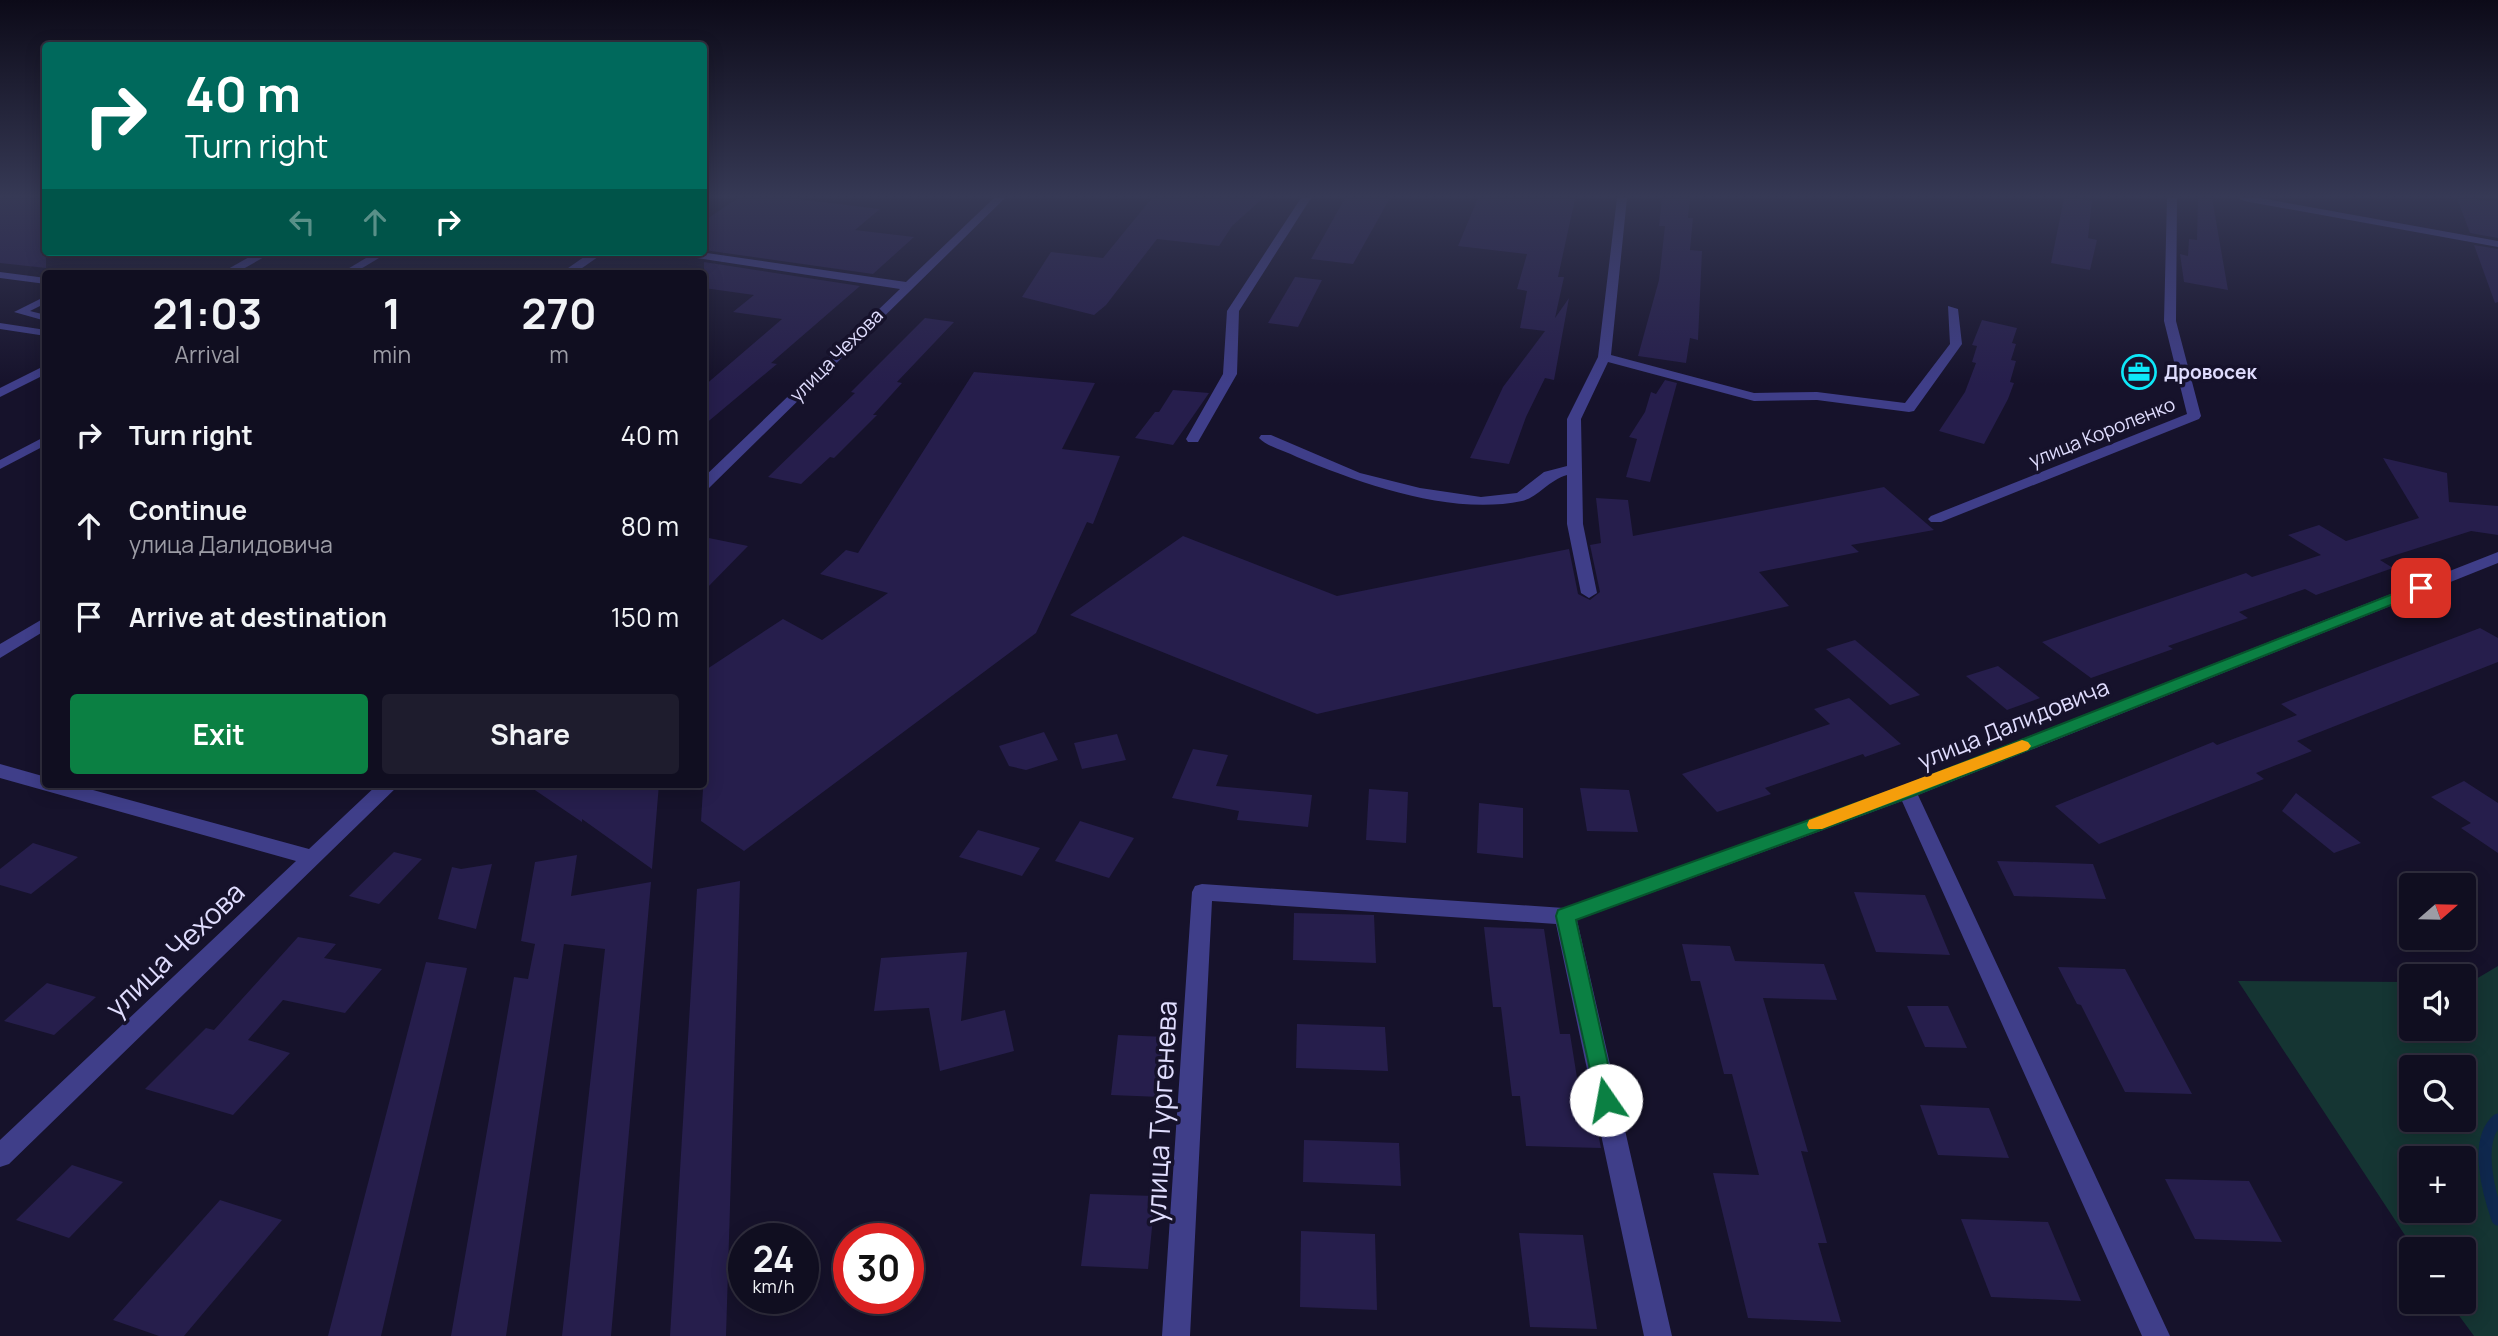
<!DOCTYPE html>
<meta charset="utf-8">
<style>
body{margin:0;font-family:Manrope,sans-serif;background:#1e1c2d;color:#f1f3f6;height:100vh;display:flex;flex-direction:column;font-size:26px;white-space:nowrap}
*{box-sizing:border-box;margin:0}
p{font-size:23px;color:#9c9ca5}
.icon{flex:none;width:38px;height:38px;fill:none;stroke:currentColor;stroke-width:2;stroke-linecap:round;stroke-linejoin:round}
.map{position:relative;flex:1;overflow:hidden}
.details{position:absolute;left:42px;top:270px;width:665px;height:518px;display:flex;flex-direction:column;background:#100e20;border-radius:7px;box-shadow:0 4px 18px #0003,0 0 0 2px #302e3e}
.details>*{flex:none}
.banner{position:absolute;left:42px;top:42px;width:665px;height:214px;border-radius:7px;box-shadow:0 4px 18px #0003,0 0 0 2px #302e3e;background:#00695c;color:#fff;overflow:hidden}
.needle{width:46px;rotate:70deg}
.buttons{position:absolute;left:2399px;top:873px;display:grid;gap:14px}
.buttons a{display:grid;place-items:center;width:77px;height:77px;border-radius:7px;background:#100e20;box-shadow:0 4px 18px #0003,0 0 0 2px #302e3e;font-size:35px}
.speed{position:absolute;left:728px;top:1223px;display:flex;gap:14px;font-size:35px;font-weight:700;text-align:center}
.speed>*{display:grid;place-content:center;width:91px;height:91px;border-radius:50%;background:#100e20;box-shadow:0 4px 18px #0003,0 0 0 2px #302e3e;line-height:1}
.speed small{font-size:18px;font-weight:400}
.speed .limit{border:10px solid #d22;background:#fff;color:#111}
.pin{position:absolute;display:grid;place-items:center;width:60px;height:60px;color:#fff;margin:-30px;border-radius:14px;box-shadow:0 4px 10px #0006}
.me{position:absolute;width:77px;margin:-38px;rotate:348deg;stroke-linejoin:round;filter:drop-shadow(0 0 5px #0008)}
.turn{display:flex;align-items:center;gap:24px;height:147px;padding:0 28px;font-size:32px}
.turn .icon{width:91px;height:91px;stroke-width:2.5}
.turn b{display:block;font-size:49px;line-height:60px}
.lanes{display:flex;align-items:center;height:66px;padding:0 28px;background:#0003;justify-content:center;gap:35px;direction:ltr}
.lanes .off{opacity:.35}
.eta{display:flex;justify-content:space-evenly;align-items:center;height:119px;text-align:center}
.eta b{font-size:42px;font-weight:700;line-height:49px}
.action{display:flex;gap:14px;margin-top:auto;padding:14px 28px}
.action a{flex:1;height:80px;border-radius:7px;background:#0b8043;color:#fff;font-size:28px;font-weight:700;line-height:80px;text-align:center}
.action a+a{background:#1e1c2d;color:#f1f3f6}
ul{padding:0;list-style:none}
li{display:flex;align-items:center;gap:21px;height:91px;padding:0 28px}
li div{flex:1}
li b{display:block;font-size:26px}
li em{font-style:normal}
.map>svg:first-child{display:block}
</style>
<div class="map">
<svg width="2498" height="1336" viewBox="0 0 2498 1336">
<rect width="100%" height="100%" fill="#16122b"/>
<path fill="#153533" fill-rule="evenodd" d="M2498 966V1336H2474L2449 1302H2464V1250L2414 1249 2238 981 2411 982 2412 1029H2464V982H2471ZM2412 1068H2464V1120H2412ZM2412 1158H2464V1211H2412Z"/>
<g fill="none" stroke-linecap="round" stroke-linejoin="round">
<path stroke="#0f284e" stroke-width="13" d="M2498 1120C2474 1140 2489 1194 2498 1219"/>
</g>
<g fill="#261e4c">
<polygon points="0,198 46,198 46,268 0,263"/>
<polygon points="738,198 790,198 880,209 855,230 914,237 873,274 704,250 704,221"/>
<polygon points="1152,198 1263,198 1232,226 1219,246 1157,239 1106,305 1094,315 1022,297 1051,252 1103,258"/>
<polygon points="1345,198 1390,198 1353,264 1311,259"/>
<polygon points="1478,198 1575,199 1558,277 1564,277 1555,318 1569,298 1554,380 1545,378 1526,417 1509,464 1470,458 1503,387 1545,331 1520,328 1527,291 1517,289 1527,254 1458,246"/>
<polygon points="1662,198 1690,198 1688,218 1693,218 1690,250 1702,251 1698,340 1690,338 1686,363 1638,356 1659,280 1665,226 1659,226"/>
<polygon points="2064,198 2092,200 2088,238 2097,240 2090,270 2051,263"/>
<polygon points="2198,198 2212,198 2228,290 2184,282 2180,254 2188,256 2189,239 2197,240"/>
<polygon points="2457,198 2498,201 2498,238 2470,233"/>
<polygon points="2474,245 2498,249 2498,302 2495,303"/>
<polygon points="704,262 860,286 771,363 777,364 704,425 704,386 782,319 733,312 754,295 704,288"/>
<polygon points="1295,277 1322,280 1298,327 1268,323"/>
<polygon points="925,318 954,322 897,382 902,383 873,415 877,415 834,458 830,457 801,484 768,477 855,393 851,392"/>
<polygon points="1982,320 2017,328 2012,343 2016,344 2011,360 2016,361 2010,382 2014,383 2008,399 1984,444 1939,431 1965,392 1976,363 1972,362 1977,346 1972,345"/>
<polygon points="974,372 1095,383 1062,449 1120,456 1093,524 1087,522 1036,633 744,851 701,821 707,726 704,726 704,671 783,619 822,640 888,593 820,574 846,550 858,553"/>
<polygon points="1665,380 1677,383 1650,482 1626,477 1637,439 1629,437 1645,412 1651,392 1656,394"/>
<polygon points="1173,390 1209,393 1173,445 1135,438 1155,412 1159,412"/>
<polygon points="2383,458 2447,473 2449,502 2498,506 2498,535 2471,531 2380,560 2393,568 2316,595 2305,589 2239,612 2248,618 2168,646 2173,649 2091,678 2042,642 2246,573 2252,577 2321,555 2288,535 2319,525 2346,541 2419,518"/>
<polygon points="1884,487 1934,530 1851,545 1859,552 1759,572 1789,606 1317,714 1070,615 1183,536 1337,596 1569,549 1578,594 1590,600 1600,592 1590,545 1601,543 1596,498 1628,500 1633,536"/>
<polygon points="704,537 748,546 704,591"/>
<polygon points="2480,628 2498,638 2498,662 2297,741 2312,751 2256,773 2264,779 2099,844 2055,806 2213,742 2217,745 2297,715 2281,704"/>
<polygon points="1855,640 1920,695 1890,705 1826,649"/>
<polygon points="1998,666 2040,698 2007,710 1966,676"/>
<polygon points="1849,698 1901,744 1865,757 1863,754 1765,788 1771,794 1717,812 1682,774 1830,724 1814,709"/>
<polygon points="1044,732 1058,760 1026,770 1009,766 999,746"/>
<polygon points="1117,734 1126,760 1082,769 1074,743"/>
<polygon points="1193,749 1228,755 1216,786 1312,795 1308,827 1237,820 1239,811 1172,798"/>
<polygon points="2464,781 2498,803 2498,853 2461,828 2471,823 2431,797"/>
<polygon points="526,784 659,784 652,869 582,819 582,822"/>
<polygon points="1580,788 1629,790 1638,832 1587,831"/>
<polygon points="1369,789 1408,792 1406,843 1366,840"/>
<polygon points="2296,793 2361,843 2334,853 2282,811"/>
<polygon points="1479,803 1523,808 1523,858 1477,853"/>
<polygon points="1080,821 1134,838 1109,878 1055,861"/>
<polygon points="978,830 1040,848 1022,876 959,857"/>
<polygon points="33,843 78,857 31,894 0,885 0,869"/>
<polygon points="394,852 422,859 379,904 349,896"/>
<polygon points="577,855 571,896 651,882 611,1336 562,1336 605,949 564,944 506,1336 451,1336 514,977 528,979 535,944 521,941 535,862"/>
<polygon points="1997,861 2093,864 2106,899 2014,896"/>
<polygon points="492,864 476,929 438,919 452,867 461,869"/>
<polygon points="740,881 726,1336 670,1336 697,889"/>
<polygon points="1854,892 1925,895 1950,955 1876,952"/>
<polygon points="1294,913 1374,915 1376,963 1293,960"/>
<polygon points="1484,927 1544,929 1560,1034 1570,1034 1582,1109 1593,1109 1601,1148 1526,1146 1520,1096 1512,1096 1501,1007 1493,1007"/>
<polygon points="298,937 336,944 324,958 382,969 345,1013 283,1000 248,1040 290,1053 233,1115 145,1089 206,1028 214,1030"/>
<polygon points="1682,944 1730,946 1735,961 1824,964 1837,1000 1763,998 1808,1152 1801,1151 1827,1243 1818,1243 1841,1322 1748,1318 1713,1173 1759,1175 1732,1074 1724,1074 1700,981 1691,981"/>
<polygon points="967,952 961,1021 1005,1010 1014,1051 940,1071 929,1008 874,1011 881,958"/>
<polygon points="426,962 467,968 381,1336 328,1336"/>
<polygon points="2058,967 2125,969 2192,1094 2125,1092 2081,1005 2077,1004"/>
<polygon points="47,983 96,997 54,1035 4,1021"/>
<polygon points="1907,1006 1948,1006 1967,1048 1925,1047"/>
<polygon points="1297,1024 1385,1027 1388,1071 1296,1068"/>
<polygon points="1118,1035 1167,1037 1161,1097 1111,1095"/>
<polygon points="1920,1105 1989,1108 2009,1158 1938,1155"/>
<polygon points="1304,1140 1399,1143 1401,1186 1303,1182"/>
<polygon points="72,1165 123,1182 69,1238 16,1220"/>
<polygon points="2165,1179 2249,1181 2282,1242 2195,1239"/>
<polygon points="1090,1194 1155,1196 1148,1269 1081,1266"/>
<polygon points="220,1200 282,1220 184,1336 159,1336 113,1320"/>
<polygon points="1961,1219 2048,1222 2081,1301 1991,1297"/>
<polygon points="1301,1231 1375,1234 1377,1310 1300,1307"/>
<polygon points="1519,1233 1583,1235 1597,1329 1530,1327"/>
</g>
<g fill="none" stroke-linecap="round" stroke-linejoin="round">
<g fill="#3f3e89" fill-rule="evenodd">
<polygon points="376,252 389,252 354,273 341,273"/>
<polygon points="0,272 46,278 46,284 0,278"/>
<polygon points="46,296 46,303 30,311 46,315 46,321 14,312"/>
<polygon points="0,323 46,330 46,336 0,329"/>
<polygon points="46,436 46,445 0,469 0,460"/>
</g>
<g fill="#3f3e89" fill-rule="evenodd">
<polygon points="994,198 1005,198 709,488 704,489 704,477 900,289 677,255 671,252 700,252 906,282"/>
<polygon points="1301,198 1311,198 1239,311 1237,374 1198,442 1188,442 1186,439 1223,374 1227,311"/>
<path d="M1617 198H1627L1611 355 1754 393 1817 392 1905 403 1950 344 1948 306 1958 309 1962 344 1914 411 1909 412 1817 400 1754 401 1608 362 1581 419 1583 524 1597 593 1589 598 1581 593 1567 524V475C1549 480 1537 498 1522 501 1451 516 1362 484 1297 457 1285 451 1268 447 1259 438L1261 435H1271L1360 473 1420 488 1481 497 1517 493 1544 472 1567 466V419L1598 357Z"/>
<polygon points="2167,198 2177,198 2176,321 2201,416 2199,419 1941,522 1931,522 1928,519 1931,516 2187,414 2164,321"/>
<polygon points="2239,198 2260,198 2498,241 2498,247 2244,201"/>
<polygon points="591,252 605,252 575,273 561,273"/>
<polygon points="2498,552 2498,563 1918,795 2170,1336 2142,1336 1902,801 1577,920 1672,1336 1644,1336 1556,924 1212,901 1190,1336 1162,1336 1192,892 1195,886 1202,884 1564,908 1900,787"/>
<polygon points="46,617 46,630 0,658 0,644"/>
<polygon points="0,764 46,777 46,784 71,784 309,849 378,784 400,784 9,1164 0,1167 0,1140 296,861 0,778"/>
</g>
<g fill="#3f3e89" fill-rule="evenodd">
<polygon points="258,252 273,252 236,273 221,273"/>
<polygon points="46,365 46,374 0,397 0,388"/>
</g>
</g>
<linearGradient id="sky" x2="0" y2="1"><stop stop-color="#0c0a18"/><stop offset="0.51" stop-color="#363955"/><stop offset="1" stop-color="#363955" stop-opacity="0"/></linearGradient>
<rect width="2498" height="385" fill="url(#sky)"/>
<polygon fill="#0b8043" stroke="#07532c" stroke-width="2" points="2421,583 2428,588 2426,591 1913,796 1576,920 1616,1100 1613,1106 1606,1109 1598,1106 1556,916 1558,910 1901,787"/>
<polygon fill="#f59e0b" points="2022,740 2028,742 2031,746 2028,750 1822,829 1809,829 1807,825 1809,820"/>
<defs>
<g id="office-ring" transform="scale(1.75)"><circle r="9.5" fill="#16122b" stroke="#0ee9f9" stroke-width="1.5"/><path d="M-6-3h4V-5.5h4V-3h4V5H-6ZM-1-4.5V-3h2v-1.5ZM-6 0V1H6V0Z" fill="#0ee9f9"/></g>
</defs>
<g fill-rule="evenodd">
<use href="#office-ring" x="2139" y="372"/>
</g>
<g text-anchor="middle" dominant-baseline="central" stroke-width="7" stroke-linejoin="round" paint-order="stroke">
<g font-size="19" fill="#e0ddfe" stroke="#16122b">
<text transform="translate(836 355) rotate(-45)">улица Чехова</text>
<text transform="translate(2102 432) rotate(-22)">улица Короленко</text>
</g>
<g font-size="19" font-weight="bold" fill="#e0ddfe" stroke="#16122b" text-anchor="start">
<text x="2164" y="372">Дровосек</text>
</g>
<g font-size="23" fill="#e0ddfe" stroke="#16122b">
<text transform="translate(2013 723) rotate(-22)">улица Далидовича</text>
</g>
<g font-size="28" fill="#e0ddfe" stroke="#16122b">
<text transform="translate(174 949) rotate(-44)">улица Чехова</text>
<text transform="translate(1160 1112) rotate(-87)">улица Тургенева</text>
</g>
</g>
</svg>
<div class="buttons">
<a><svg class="needle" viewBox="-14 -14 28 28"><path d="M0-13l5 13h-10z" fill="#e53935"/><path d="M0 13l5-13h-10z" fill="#9c9ca5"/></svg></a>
<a><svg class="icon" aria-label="sound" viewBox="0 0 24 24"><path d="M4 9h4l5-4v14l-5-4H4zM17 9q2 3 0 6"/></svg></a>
<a><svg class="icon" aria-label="search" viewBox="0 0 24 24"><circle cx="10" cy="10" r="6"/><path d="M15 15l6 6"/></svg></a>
<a>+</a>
<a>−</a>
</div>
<div class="speed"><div>24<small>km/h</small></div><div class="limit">30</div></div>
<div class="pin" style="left:2421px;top:588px;background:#d93025"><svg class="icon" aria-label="arrive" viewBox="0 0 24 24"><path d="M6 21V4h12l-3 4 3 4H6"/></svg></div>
<svg class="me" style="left:1606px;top:1100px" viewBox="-20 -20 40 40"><circle r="19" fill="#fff"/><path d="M0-13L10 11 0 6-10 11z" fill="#0b8043"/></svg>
<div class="banner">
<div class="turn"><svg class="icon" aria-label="right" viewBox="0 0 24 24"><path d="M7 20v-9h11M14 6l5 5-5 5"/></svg><div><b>40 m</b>Turn right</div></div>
<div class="lanes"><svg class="icon off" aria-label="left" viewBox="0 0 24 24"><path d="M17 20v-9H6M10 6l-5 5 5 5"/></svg><svg class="icon off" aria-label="ahead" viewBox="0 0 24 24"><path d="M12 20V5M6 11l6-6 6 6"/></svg><svg class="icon" aria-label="right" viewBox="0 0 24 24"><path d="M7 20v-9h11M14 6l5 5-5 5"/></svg></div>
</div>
<section class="details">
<div class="eta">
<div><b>21:03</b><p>Arrival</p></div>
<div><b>1</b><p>min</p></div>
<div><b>270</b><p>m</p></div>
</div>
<ul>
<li><svg class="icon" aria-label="right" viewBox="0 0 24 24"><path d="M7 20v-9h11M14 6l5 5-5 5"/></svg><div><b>Turn right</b></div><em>40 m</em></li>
<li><svg class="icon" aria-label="ahead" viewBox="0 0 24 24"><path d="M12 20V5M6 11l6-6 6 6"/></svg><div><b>Continue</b><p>улица Далидовича</p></div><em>80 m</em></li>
<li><svg class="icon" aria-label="arrive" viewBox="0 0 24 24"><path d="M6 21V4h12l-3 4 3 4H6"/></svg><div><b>Arrive at destination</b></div><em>150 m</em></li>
</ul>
<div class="action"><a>Exit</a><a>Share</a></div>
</section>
</div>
